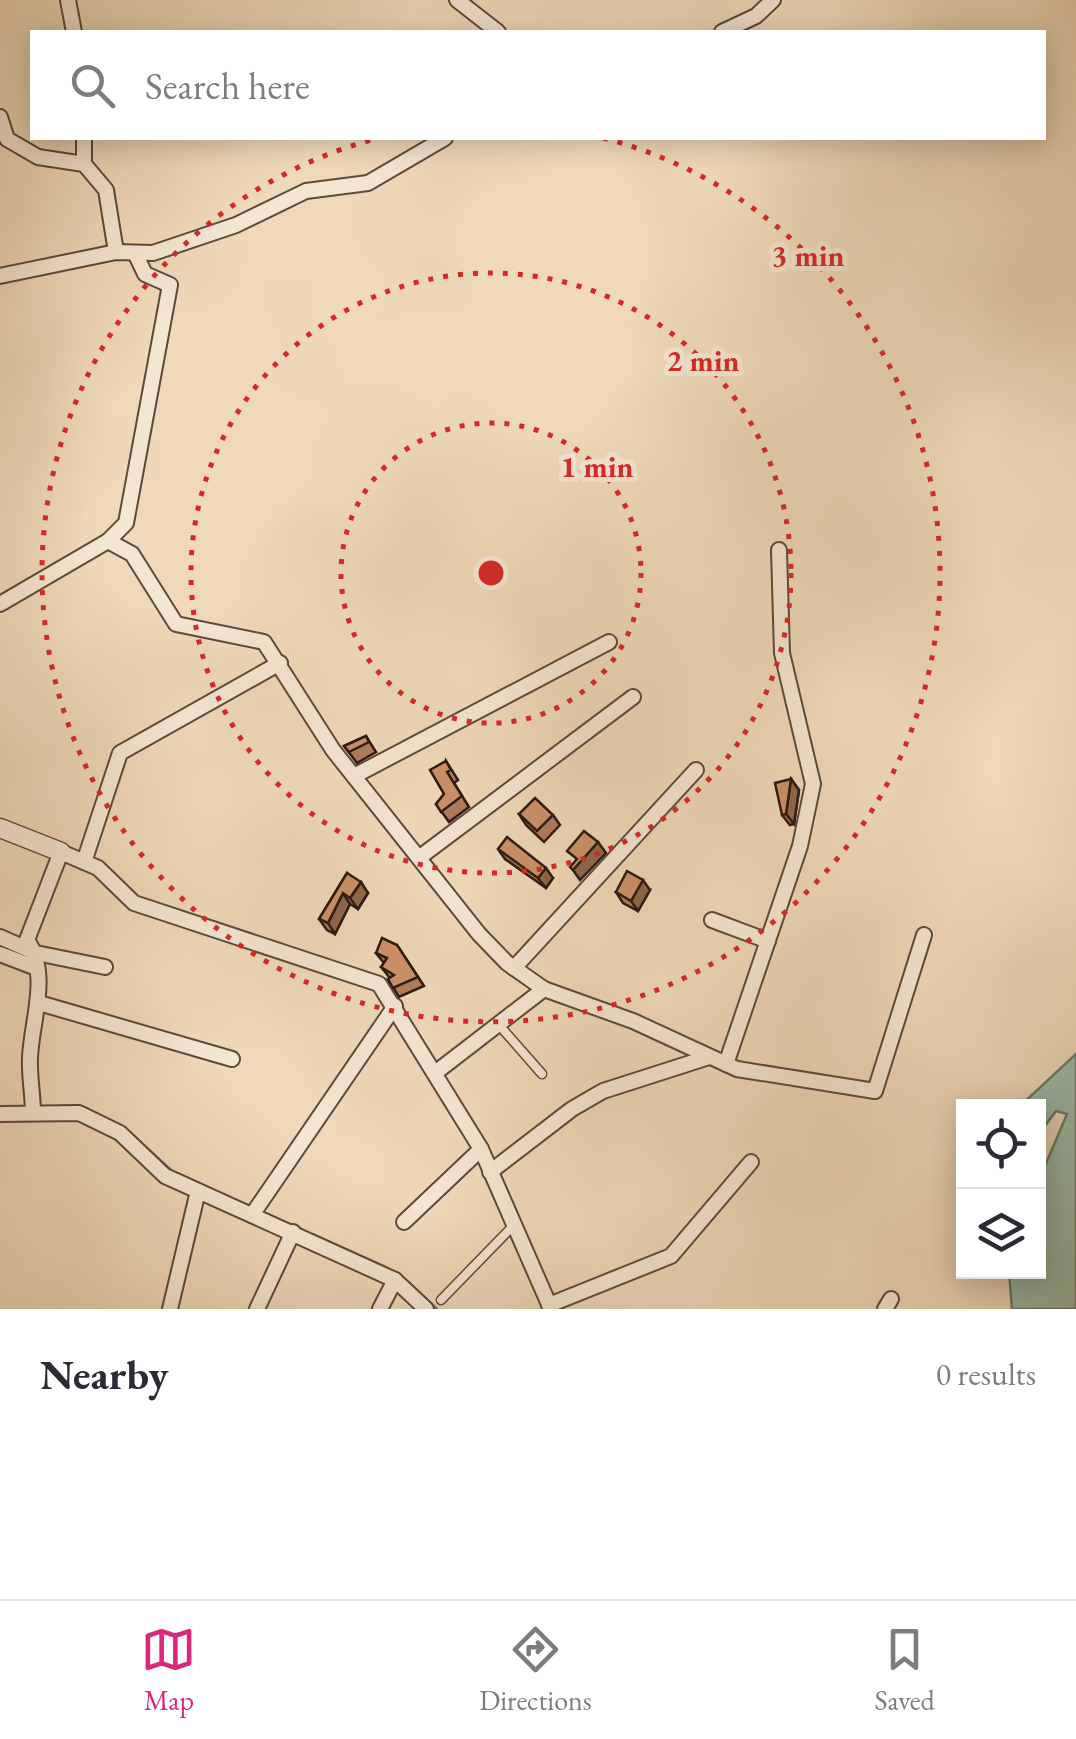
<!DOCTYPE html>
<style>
:root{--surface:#fff;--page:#f2f2f3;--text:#2b2b33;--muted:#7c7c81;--line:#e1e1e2;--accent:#db2777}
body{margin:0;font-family:"EB Garamond",serif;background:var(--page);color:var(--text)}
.controls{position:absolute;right:30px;bottom:30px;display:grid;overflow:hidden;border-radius:0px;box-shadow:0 5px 25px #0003}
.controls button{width:90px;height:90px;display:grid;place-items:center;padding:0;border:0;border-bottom:2px solid var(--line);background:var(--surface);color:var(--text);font:50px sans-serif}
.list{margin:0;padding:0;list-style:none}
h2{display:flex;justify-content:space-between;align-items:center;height:130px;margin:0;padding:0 40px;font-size:42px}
h2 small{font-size:32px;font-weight:400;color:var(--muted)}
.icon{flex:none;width:55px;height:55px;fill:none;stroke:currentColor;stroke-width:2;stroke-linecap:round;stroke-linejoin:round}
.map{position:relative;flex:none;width:1076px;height:1309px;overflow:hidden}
.search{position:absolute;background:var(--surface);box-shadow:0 5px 25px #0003;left:30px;right:30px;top:30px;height:110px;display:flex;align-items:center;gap:25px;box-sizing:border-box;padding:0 35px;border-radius:0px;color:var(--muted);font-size:38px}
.sheet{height:290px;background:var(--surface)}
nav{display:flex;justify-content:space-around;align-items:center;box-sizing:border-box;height:140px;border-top:2px solid var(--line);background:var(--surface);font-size:28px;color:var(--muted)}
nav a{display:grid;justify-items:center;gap:5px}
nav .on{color:var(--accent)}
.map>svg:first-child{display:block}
.water{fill:#9bbbaa;stroke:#6e7b6e;stroke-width:2.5}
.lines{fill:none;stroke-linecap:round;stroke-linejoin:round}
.stream{stroke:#6e7b6e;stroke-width:4}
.service-casing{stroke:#5c4a3d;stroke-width:11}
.minor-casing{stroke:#5c4a3d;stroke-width:18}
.tertiary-casing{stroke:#5c4a3d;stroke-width:21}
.service{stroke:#f5e6d2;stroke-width:8}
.minor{stroke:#f5e6d2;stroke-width:14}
.tertiary{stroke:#f5e6d2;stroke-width:18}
.wall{fill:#b07d5b;stroke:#2b1a13;stroke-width:2.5}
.shaded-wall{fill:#90664a;stroke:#2b1a13;stroke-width:2.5}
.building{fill:#cd916a;stroke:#2b1a13;stroke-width:2.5}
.ring{fill:none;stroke:#d62828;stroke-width:5;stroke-dasharray:5 10}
.centre{fill:#d62828;stroke:#f5e6d2;stroke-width:5}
.ring-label{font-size:30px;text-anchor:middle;font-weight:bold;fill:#d62828;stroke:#f5e6d2;stroke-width:10;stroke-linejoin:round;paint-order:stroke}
</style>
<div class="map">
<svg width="1076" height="1309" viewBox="0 0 1076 1309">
<rect width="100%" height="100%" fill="#efd9ba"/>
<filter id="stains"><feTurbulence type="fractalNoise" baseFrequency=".002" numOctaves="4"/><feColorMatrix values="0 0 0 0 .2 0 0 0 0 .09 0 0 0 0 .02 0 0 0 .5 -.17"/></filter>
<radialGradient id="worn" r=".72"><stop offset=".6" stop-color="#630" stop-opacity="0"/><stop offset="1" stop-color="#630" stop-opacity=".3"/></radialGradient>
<!-- water -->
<polygon class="water" points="1076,1054 1076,1309 1012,1309 1009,1272 1038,1272 1039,1180 1067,1114 1056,1111 1039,1134 1038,1106 1020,1106"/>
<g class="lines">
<!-- stream -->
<g class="stream">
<polyline points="10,1107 84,1108"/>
<polyline points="135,1138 171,1171 204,1186"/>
<polyline points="313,1235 386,1268"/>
<polyline points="407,1282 436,1309"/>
</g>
<!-- service casing -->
<g class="service-casing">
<g id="service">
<polyline points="499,1025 542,1074"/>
<polyline points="441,1300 512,1227"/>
</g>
</g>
<!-- minor casing -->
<g class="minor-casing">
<g id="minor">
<polyline points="68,0 74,32"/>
<polyline points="457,0 498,32"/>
<polyline points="722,32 756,16 773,0"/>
<polyline points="0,117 7,139 38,157 84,164 106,190 116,252"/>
<polyline points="84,138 84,164"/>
<polyline points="0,276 116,252 153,253 236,225 306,191 368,183 445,138"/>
<polyline points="108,541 132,554 176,624 264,642 333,750 479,934 507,963 544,989 633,1021 737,1069 875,1091 924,935"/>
<polyline points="0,604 108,541 126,523 170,285 145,274 135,253"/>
<polyline points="354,776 609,642"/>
<polyline points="420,857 633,697"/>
<polyline points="84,862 120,753 280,663"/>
<polyline points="712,920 768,941"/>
<polyline points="0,937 36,953 105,967"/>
<polyline points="0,954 34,967"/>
<polyline points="514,968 696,770"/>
<polyline points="39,1003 232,1059"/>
<polyline points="726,1064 800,846 813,784 782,653 779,550"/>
<polyline points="435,1073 544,989"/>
<path d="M33,1113C33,1095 29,1075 30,1057C32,1019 50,974 27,940L61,852L98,868L134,903L379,984L481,1149L551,1309"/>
<polyline points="0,1114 79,1113 120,1133 165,1176 395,1280 426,1309"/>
<polyline points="490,1172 572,1109 603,1091 709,1057"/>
<polyline points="252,1215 395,1006"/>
<polyline points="404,1222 481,1149"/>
<polyline points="549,1305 671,1256 751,1162"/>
<polyline points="170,1309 198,1191"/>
<polyline points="257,1309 293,1232"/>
<polyline points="380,1309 395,1280"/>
<polyline points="885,1309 891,1299"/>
</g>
</g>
<!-- tertiary casing -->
<g class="tertiary-casing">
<polyline id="tertiary" points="0,828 61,852"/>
</g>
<!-- service -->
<use href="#service" class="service"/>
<!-- minor -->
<use href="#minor" class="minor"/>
<!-- tertiary -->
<use href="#tertiary" class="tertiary"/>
</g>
<!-- wall -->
<g class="wall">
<polygon points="366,736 376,752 357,763 344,746"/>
<polygon points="446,761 458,780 454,783 469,807 449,822 436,804 444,794"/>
<polygon points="791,779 799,790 794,824 790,825 782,815"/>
<polygon points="519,814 553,815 560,825 544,842 526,825"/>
<polygon points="498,849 553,878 546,888 505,859"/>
<polygon points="347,873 368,893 358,909 350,904 335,934 327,930 319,919"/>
<polygon points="650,890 638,911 623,903 616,892"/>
<polygon points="397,945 424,986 399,997 388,979 390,978 381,967 384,963 376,953"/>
</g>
<!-- shaded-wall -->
<g class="shaded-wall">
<polygon points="791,779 799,790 794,824 786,814"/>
<polygon points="598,842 606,853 580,880 573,870"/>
<polygon points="546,868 553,878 546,888 538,878"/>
<polygon points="643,880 650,890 638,911 631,901"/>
<polygon points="361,882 368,893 358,909 350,898"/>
<polygon points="343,893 350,904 335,934 328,923"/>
</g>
<!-- building -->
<g class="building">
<polygon points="366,736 369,742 349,752 344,746"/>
<polygon points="446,761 451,770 447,772 462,796 441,812 436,804 444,794 430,770"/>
<polygon points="791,779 786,814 782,815 775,783"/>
<polygon points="535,798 553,815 537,831 519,814"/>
<polygon points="584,831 598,842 573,870 570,867 577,859 567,851"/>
<polygon points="507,837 546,868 538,878 498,849"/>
<polygon points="627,871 643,880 631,901 616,892"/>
<polygon points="347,873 361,882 350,898 343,893 328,923 319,919"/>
<polygon points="382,938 397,945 418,977 393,988 388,979 394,975 381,967 387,958 376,953"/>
</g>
<!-- distance rings -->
<g class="ring">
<circle cx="491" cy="573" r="150"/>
<circle cx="491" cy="573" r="300"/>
<path d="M603 138A449 449 0 1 1 379 138"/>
</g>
<circle cx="491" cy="573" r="15" class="centre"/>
<g class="ring-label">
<text x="808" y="266">3 min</text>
<text x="703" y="371">2 min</text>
<text x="597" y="477">1 min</text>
</g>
<rect width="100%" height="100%" filter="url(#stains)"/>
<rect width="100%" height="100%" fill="url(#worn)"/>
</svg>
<div class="controls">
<button><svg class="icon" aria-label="locate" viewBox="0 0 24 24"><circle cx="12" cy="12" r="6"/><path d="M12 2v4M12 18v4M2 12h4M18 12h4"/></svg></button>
<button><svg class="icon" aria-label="layers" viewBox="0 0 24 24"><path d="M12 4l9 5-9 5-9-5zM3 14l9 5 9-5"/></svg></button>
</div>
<div class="search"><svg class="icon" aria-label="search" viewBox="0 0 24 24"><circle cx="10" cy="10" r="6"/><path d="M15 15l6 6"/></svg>Search here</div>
</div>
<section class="sheet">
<h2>Nearby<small>0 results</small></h2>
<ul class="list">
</ul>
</section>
<nav>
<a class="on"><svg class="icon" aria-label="map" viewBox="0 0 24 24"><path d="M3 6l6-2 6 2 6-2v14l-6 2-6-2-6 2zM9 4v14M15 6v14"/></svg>Map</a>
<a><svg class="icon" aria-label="directions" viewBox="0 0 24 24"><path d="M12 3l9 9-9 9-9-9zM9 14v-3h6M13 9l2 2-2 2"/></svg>Directions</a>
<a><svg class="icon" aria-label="saved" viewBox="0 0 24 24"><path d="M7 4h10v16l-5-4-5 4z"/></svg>Saved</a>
</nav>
